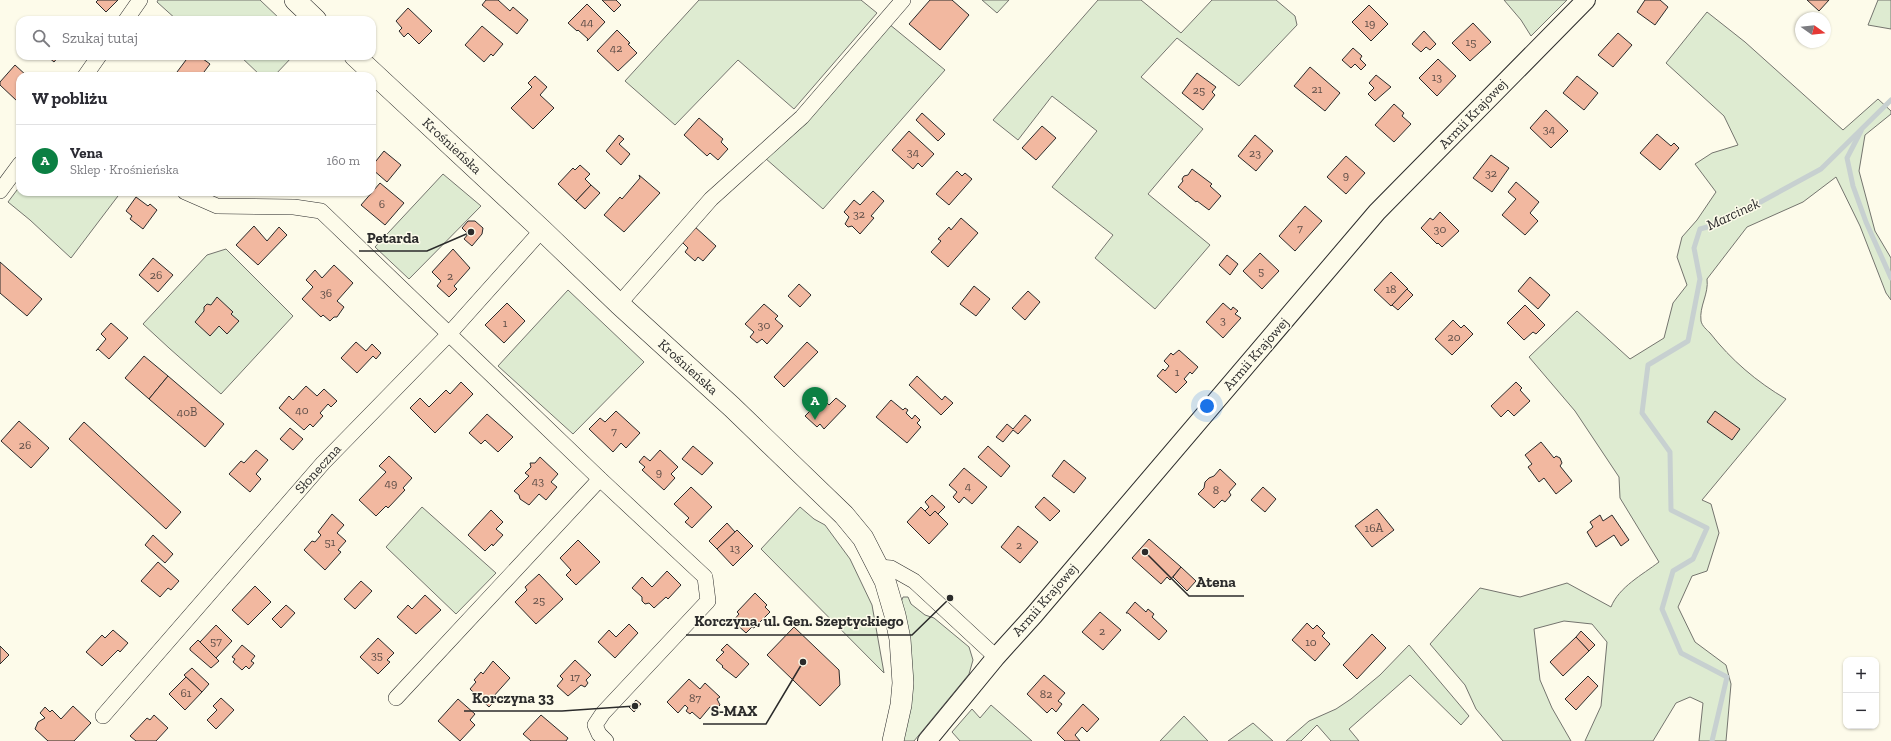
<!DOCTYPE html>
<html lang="pl">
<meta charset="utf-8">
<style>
:root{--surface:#fff;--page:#f7f7f7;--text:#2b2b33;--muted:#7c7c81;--line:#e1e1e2;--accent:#0b8043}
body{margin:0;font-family:"Zilla Slab",serif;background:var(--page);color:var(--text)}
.controls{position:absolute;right:12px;bottom:12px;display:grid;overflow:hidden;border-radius:8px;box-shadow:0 1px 3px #0004}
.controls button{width:36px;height:36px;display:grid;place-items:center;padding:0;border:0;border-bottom:1px solid var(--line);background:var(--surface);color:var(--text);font:20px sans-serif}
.compass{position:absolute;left:1795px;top:12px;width:36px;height:36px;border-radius:50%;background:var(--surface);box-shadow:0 1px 3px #0004;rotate:105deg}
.you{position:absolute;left:1207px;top:406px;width:14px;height:14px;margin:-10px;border:3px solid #fff;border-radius:50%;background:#1a73e8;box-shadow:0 0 0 6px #1a73e833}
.badge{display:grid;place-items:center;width:26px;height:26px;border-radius:50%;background:var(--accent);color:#fff;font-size:13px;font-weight:700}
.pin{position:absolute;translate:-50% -33px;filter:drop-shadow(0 1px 2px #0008)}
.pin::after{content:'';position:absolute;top:21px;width:14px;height:12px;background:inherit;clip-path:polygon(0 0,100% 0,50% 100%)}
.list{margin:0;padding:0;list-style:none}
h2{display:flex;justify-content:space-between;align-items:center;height:52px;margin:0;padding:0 16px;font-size:17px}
h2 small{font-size:13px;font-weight:400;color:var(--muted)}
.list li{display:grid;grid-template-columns:26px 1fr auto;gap:12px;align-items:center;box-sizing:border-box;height:72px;padding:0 16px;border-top:1px solid var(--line)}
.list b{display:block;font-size:15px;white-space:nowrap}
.list p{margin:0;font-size:13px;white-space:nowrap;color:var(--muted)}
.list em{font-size:13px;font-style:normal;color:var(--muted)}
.icon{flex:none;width:22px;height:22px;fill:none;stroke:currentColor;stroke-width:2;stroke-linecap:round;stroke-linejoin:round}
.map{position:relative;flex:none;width:1891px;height:741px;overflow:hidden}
.search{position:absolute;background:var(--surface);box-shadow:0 1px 3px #0004;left:16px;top:16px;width:360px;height:44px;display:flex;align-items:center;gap:10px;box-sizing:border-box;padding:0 14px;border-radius:12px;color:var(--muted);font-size:15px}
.panel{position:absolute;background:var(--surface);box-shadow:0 1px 3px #0004;left:16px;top:72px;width:360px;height:124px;border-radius:12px}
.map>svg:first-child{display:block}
.green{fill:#deebd1;stroke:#74746e}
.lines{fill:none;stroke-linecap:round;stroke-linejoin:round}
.stream{stroke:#c7d0d0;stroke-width:5}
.building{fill:#f2b8a0;stroke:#2b2b2b}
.minor-casing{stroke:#2b2b2b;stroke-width:16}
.tertiary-casing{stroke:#2b2b2b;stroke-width:20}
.secondary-casing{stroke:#2b2b2b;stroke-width:22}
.minor{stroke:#fdfbea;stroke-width:15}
.tertiary{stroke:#fdfbea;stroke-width:18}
.secondary{stroke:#fdfbea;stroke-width:21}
.labels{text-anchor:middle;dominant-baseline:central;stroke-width:3;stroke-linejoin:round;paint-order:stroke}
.number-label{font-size:12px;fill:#5d4e48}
.street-label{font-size:14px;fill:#2b2b2b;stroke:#fdfbea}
.water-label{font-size:15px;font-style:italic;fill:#2b2b2b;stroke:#fdfbea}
.leader{fill:none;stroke:#2b2b2b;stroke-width:1.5}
.callout-dot{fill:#2b2b2b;stroke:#fdfbea;stroke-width:1.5}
.callout-label{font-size:15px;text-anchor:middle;font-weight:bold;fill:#2b2b2b;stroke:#fdfbea;stroke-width:3;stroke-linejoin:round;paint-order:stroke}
</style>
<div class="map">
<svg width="1891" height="741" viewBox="0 0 1891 741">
<rect width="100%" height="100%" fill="#fdfbea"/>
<!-- green -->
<g class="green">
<polygon points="158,0 260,0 281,20 177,20 157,2"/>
<polygon points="699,0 861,0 877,13 794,109 738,60 675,125 625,81"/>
<polygon points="982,0 1009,0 997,13"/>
<polygon points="1098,0 1141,0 1181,33 1212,0 1276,0 1295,16 1297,25 1239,86 1177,38 1141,77 1203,129 1148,194 1210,245 1155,309 1095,258 1113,235 1052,187 1097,131 1052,96 1018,140 993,120"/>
<polygon points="1504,0 1567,0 1531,36 1521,20"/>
<polygon points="1878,0 1891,0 1891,29 1868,25"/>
<path d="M1707,12L1745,42L1843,130L1878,99L1891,111V114L1865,135L1859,171L1875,231L1891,258V300L1886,293L1860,226L1836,177L1803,202L1747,227L1707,279C1709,294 1699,306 1701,321C1702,326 1707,330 1710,333C1731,360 1757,382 1786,399L1702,500L1711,504L1719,533L1707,571L1692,576L1678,607L1695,642L1726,665L1731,684L1726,741H1699L1703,703L1690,697L1676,703L1653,741H1585L1601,706L1607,642L1592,624L1564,621L1534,629L1540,680L1552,708L1571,741H1503L1476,709L1465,685L1430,644L1480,588L1520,597L1567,583L1611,607C1619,587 1642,575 1659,562L1620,498L1619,477L1575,411L1529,357L1577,311L1630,359L1664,338L1673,303L1687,285L1677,257L1682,237L1697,220L1716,192L1695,164L1712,153L1738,145L1724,116L1666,63Z"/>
<polygon points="889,24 945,70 823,209 765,158"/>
<polygon points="240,56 293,56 274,76 261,76"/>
<polygon points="443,174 481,206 409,279 375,247"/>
<polygon points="20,186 20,192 121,192 71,258 30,220 8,202"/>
<polygon points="226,249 293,316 221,394 169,348 143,324 207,255"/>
<polygon points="568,290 644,362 573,434 498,366"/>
<polygon points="422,507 496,573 456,614 386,547"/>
<polygon points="800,507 814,519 825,525 850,559 872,605 884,673 761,549"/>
<polygon points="903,597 908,597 911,604 925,615 934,618 969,647 973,660 969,674 914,741 903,741 901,602"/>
<polygon points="1409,645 1469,716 1461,725 1410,675 1349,729 1359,741 1331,741 1317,725 1301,741 1286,741 1309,721 1336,709 1351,699 1380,675"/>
<polygon points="991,705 1032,741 960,741 952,732 972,709 980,718"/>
<polygon points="1184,716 1208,741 1160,741"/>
<polygon points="1253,723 1273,741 1228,741"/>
</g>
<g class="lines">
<!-- stream -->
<g class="stream">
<polyline points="1861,131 1847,158 1853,186 1866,222 1891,278"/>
<polyline points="1712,741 1727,677 1681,653 1662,609 1673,571 1693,559 1707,528 1671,510 1670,452 1642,413 1648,365 1688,341 1700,279 1694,248 1700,229 1722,223 1821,169 1891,100"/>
</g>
</g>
<!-- building -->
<g class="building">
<polygon points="98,0 118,0 106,12 96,2"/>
<polygon points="486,0 498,0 510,11 513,7 528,20 517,34 482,5"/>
<polygon points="602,0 616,0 621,5 614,12"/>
<polygon points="930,0 952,0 969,15 940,50 909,24"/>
<polygon points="1645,0 1660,0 1668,7 1655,25 1637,12"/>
<polygon points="1807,0 1829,0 1819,11"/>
<polygon points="587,4 605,22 587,41 588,39 578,30 577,31 568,23"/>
<polygon points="1369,5 1388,24 1371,41 1352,22"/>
<polygon points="408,8 432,31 419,44 408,33 404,37 399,31 402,28 396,21"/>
<polygon points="1473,23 1491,42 1470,61 1452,43"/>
<polygon points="482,26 503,44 493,56 491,54 484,62 465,45"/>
<polygon points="617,30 630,43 628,44 637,53 618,71 597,51"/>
<polygon points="1424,31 1436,44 1430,50 1426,47 1421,52 1412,44"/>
<polygon points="1618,33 1632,45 1613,67 1598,55"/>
<polygon points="1353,48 1362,56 1360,59 1366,65 1361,70 1355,64 1351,68 1342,60"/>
<polygon points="47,56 59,56 54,62"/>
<polygon points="189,56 199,56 210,64 201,76 174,76"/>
<polygon points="1438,59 1456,76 1437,96 1419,78"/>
<polygon points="15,65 27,76 20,76 20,98 17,101 0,85 0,82"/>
<polygon points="1310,67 1340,93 1325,111 1294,86"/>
<polygon points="1197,73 1216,87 1212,92 1215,95 1203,110 1182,93"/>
<polygon points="1376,75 1391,87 1375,101 1368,94 1374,88 1369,83"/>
<polygon points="535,76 547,87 540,95 554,108 533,129 511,108 532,87 528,83"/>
<polygon points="1577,76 1598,93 1584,110 1563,93"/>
<polygon points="1394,104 1404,113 1402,116 1411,124 1394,142 1375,125"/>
<polygon points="1546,110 1568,131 1551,148 1530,128"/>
<polygon points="922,113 945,134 938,141 916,120"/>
<polygon points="699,118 723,139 721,142 728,149 718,160 710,153 707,156 684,135"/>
<polygon points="1042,126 1056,138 1036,160 1022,148"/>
<polygon points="909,131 934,154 922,167 918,163 913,169 892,150"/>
<polygon points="1657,134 1671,146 1674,143 1679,148 1660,170 1640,153"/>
<polygon points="619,135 624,139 619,144 630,154 621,165 606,151"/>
<polygon points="1255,135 1273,151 1256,171 1238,156"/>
<polygon points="384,151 401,165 387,182 372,169 372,166"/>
<polygon points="1491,155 1509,168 1492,192 1473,178"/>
<polygon points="1346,156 1365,173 1346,194 1327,177"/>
<polygon points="580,165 590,174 585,179 591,185 576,201 558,184 573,168 575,170"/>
<polygon points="1192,169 1212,184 1210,186 1221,196 1209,210 1197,201 1196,202 1178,187 1183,181 1182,179 1184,176 1188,175"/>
<polygon points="957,171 962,176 965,173 972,179 949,205 936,194"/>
<polygon points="639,175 660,193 624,232 604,215 620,197 622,199 640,178"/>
<polygon points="1516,182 1539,202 1530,213 1538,221 1525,235 1502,215 1516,199 1508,192"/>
<polygon points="380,183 404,203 385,225 361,205"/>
<polygon points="591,185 600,193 585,209 576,201"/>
<polygon points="873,191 884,201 871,216 874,218 860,234 852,226 848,227 845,224 849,217 844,212 854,200 860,205"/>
<polygon points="136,197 148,206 150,204 157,210 143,229 130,219 132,216 126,211"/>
<polygon points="1305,206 1322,221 1295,251 1279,236"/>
<polygon points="1440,212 1459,231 1442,247 1438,243 1437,244 1421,228 1430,218 1433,220"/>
<polygon points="961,218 978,233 948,267 931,252 941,241 938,239 949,227 951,230"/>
<polygon points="468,221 475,221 483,228 482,234 472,246 464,239 468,234 462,228"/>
<polygon points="254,226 267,241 279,227 287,235 258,265 236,245"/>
<polygon points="694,226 716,246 703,261 698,257 695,261 685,252 688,248 681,241"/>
<polygon points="453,249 470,268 454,286 457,289 449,297 437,286 441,281 432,272"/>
<polygon points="1260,253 1279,271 1262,289 1243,271"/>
<polygon points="1227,255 1238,264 1230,275 1219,265"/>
<polygon points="153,258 173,275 158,292 139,275"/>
<polygon points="0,262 42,299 27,316 0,293"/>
<polygon points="334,265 353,283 337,301 344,307 337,317 334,317 330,321 323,315 321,317 302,299 313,287 306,280 315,270 322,278"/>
<polygon points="1391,272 1408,289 1391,306 1374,290"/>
<polygon points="1530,277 1550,295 1538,309 1518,291"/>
<polygon points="799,284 811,295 800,307 788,296"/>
<polygon points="974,286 990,299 976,316 960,304"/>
<polygon points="1407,289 1413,295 1398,310 1392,305"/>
<polygon points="1028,291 1040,302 1025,320 1012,308"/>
<polygon points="217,297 233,312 231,314 239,321 227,334 219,326 210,336 195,322 204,311 204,307 207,304 211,305"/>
<polygon points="507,303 525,321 504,343 485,325"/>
<polygon points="1223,303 1231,310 1233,307 1238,311 1235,314 1241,318 1223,338 1206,322"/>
<polygon points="764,304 778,316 775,319 783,326 767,344 762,339 757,343 750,337 754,332 745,324"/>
<polygon points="1525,305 1545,325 1536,334 1533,332 1524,340 1507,323"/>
<polygon points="1453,320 1461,328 1464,325 1473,334 1452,355 1435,339"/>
<polygon points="111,323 128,338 109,359 98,349 96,351 106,339 101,334"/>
<polygon points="356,342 366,351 372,344 381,353 376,359 373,356 357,373 341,358"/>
<polygon points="807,342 818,352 784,387 774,377"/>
<polygon points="1179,350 1198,367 1192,374 1190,372 1184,379 1187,382 1176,393 1157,376 1163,369 1165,371 1169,366 1164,361 1171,353 1173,355"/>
<polygon points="144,356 168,376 149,399 125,378"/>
<polygon points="168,376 224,424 205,447 149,399"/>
<polygon points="917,376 942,400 945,396 953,403 941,415 909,385"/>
<polygon points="461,382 473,394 435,433 410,408 420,398 429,407 446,390 450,394"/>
<polygon points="1516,382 1522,388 1520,390 1530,401 1514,416 1508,410 1501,417 1491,406"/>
<polygon points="306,386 317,396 324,389 337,401 331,407 328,404 320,413 323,416 313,427 310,424 304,430 279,408 289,396 293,400"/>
<polygon points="836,398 846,406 824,429 820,424 817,427 805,416 815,406 818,410 826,402 829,405"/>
<polygon points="891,400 903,410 905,408 908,410 906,413 912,419 915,415 920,420 917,423 921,427 907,443 876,417"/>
<polygon points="616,411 640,433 626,448 621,443 613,452 589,429 600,418 605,422"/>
<polygon points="1715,411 1740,429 1732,440 1707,422"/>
<polygon points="487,414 513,437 498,452 485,440 481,444 469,433"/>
<polygon points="1025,415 1031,420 1018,434 1013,430 1003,442 996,437 1007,424 1013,429"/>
<polygon points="19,421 49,448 31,468 1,441"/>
<polygon points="84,422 181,512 166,529 69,439"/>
<polygon points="290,428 303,439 293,450 280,439"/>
<polygon points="1541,442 1554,458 1556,456 1560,458 1562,463 1560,466 1572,481 1556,494 1544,478 1539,482 1528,467 1532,464 1525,455"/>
<polygon points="693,446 713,463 702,475 682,459"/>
<polygon points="988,446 1010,466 1001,477 978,457"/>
<polygon points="256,450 268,460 256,474 261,479 250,492 229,474 241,461 244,463"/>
<polygon points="660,450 678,467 671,474 675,478 664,490 642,470 645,467 639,462 644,456 650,461"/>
<polygon points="389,456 412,478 403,488 405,490 388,508 386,506 376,516 359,500 386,472 379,466"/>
<polygon points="540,457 558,474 551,482 557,487 546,500 539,494 529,505 520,499 519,495 514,491 529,476 525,473 531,467 530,463 535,463"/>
<polygon points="1064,460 1086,478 1074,493 1052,476"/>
<polygon points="964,468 987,487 972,504 964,497 959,503 953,497 957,492 949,485"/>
<polygon points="1220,469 1236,484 1229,492 1231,495 1225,502 1222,500 1214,508 1198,494 1204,488 1205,482 1209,478 1214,476"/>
<polygon points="691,487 712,507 692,528 685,522 689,518 674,504"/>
<polygon points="1263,487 1276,499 1265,512 1251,500"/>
<polygon points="932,495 945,507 938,514 935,511 930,516 925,511 929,507 925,502"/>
<polygon points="1044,497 1060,511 1050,521 1035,507"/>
<polygon points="921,507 930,516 935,511 948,524 929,544 907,522"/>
<polygon points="1377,509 1394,530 1372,547 1355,526"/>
<polygon points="491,510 503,522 496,529 503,535 493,546 492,544 485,551 468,535"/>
<polygon points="332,514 344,525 337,533 346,541 338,550 341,552 325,570 304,550 312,541 315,542 321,535 318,532"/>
<polygon points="1600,515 1603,521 1612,515 1629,540 1621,546 1614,535 1596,547 1587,532 1593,527 1590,522"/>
<polygon points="727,523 735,532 717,549 709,541"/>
<polygon points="1018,526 1038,542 1020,563 1001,547"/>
<polygon points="737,530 753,546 733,566 717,549"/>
<polygon points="153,535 173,554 165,563 145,545"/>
<polygon points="1149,539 1181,567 1170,580 1167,577 1161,584 1132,558"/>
<polygon points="578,540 600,562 576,585 566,575 571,570 560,558"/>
<polygon points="158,562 179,581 171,590 168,588 160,597 141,581"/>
<polygon points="1181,567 1196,581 1187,591 1173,577"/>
<polygon points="667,571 681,585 668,599 666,597 654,608 649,603 645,604 642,601 642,597 632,588 642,577 652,587"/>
<polygon points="539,574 563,599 536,624 515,602 527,590 525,587"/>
<polygon points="361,581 372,591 355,609 344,599"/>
<polygon points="255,586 271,602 248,625 232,610"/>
<polygon points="755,593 767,605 765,607 770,612 754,628 752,627 746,633 733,621 739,614 737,612"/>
<polygon points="425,595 441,610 416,634 397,617 408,605 412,609"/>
<polygon points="1135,602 1146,612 1148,609 1154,614 1152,617 1167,631 1159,640 1128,613 1126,613"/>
<polygon points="286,605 295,613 281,628 272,619"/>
<polygon points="1100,612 1121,630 1103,650 1082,632"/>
<polygon points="1307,623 1313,629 1317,625 1325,633 1322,636 1330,644 1315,661 1292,640"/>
<polygon points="629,624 638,633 615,658 598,642 609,630 616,637"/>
<polygon points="216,625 232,641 216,658 200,642"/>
<polygon points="794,627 839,670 840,685 820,706 767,655"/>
<polygon points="113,630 128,643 120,652 118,650 102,666 86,652 102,635 105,638"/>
<polygon points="1581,631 1595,645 1589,651 1576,637"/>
<polygon points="1372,634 1386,648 1357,679 1343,665"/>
<polygon points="1576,637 1589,651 1563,676 1550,662"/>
<polygon points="378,638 394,653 387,660 390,662 378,674 360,657"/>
<polygon points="198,640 219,661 211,668 190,650 190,648"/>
<polygon points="727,644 749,664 736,678 722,667 723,666 716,660 724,652 721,650"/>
<polygon points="242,645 255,656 251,661 254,663 249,669 246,666 242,670 233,662 235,659 232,657"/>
<polygon points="0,646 9,655 0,664"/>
<polygon points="575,660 591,675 586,680 588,683 585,687 581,685 568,696 557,686 563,679 560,676"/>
<polygon points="493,661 510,678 493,697 496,700 489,707 470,689 476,682 474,680 481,672 483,674"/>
<polygon points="192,668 209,684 202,692 184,675"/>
<polygon points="1044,675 1065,693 1058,701 1062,704 1056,712 1052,708 1047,713 1027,694"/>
<polygon points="1588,676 1598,686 1576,710 1565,699"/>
<polygon points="186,677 202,692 185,710 169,694"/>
<polygon points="689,679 700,689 705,683 720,697 717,699 720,705 716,709 710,707 700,719 692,712 690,714 686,711 688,708 685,705 678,713 667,702"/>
<polygon points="221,698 234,710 216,729 207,720 217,710 213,706"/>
<polygon points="458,699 475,714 470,720 475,725 460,741 438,721"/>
<polygon points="636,700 641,704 634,712 629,707"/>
<polygon points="1083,704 1099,719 1087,732 1082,727 1075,735 1080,741 1065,741 1057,733"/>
<polygon points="73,706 91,723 74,741 48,741 35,729 38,722 45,718 40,713 45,707 50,712 52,710 61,719"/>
<polygon points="154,715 168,728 156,741 136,741 130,736 147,718 150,720"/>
<polygon points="541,715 568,738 566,741 531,741 523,734"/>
</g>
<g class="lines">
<!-- minor casing -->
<g class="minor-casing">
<g id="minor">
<polyline points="126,20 140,0"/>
<polyline points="85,76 99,56"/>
<polyline points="0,191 20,164"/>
<polyline points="185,192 217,206 294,207 321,211 600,479 705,577 708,601 603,713 595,725 599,734 606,741"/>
<polyline points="619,304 711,199 802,117 903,0"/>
<polyline points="879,567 891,568 914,581 996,657"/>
<polyline points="396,698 600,479"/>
<polyline points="103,716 323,463 449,334 542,230"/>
</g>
</g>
<!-- tertiary casing -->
<g class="tertiary-casing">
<polyline id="tertiary" points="927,741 996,657 1034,615 1377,212 1586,0"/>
</g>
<!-- secondary casing -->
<g class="secondary-casing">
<g id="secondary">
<polyline points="295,0 316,20"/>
<polyline points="355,56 542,230 619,304 732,407 844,515 863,538 885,581 895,615 900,639 903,683 901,705 893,741"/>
</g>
</g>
<!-- minor -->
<use href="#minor" class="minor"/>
<!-- tertiary -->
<use href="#tertiary" class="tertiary"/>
<!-- secondary -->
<use href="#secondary" class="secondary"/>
</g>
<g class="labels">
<!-- number labels -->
<g class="number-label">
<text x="587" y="22">44</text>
<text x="1370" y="23">19</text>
<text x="1471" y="42">15</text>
<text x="616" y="48">42</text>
<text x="1437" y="77">13</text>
<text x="1317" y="89">21</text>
<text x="1199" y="90">25</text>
<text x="1549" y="129">34</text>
<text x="913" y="152">34</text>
<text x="1255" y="153">23</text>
<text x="1491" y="173">32</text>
<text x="1346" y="175">9</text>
<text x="382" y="204">6</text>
<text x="859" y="214">32</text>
<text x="1300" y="228">7</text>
<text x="1440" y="229">30</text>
<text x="1261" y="271">5</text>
<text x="156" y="275">26</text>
<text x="450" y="276">2</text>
<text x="1391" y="289">18</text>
<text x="326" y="293">36</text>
<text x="1223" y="320">3</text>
<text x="505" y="323">1</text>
<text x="764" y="325">30</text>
<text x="1454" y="337">20</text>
<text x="1177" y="372">1</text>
<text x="302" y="410">40</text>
<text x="187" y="412">40B</text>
<text x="614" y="431">7</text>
<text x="25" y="445">26</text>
<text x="659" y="472">9</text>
<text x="538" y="481">43</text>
<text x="391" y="483">49</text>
<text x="968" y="486">4</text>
<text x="1216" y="490">8</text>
<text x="1374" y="528">16A</text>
<text x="330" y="542">51</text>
<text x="1019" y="545">2</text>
<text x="735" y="548">13</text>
<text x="539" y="600">25</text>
<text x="1102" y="631">2</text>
<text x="216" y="641">57</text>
<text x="1311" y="642">10</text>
<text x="377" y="655">35</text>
<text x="575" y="677">17</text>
<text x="186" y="693">61</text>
<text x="1046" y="694">82</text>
<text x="695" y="698">87</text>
</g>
<!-- street labels -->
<g class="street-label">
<text transform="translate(1473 114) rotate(-46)">Armii Krajowej</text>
<text transform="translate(452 146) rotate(43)">Krośnieńska</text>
<text transform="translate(1256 354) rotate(-49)">Armii Krajowej</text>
<text transform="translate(688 367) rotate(42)">Krośnieńska</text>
<text transform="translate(318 469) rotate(-48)">Słoneczna</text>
<text transform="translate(1045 600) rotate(-49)">Armii Krajowej</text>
</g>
<!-- water labels -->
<g class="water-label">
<text transform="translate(1733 214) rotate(-25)">Marcinek</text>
</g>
</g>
<!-- callouts -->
<path class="leader" d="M471 232L427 251H359M1145 552L1189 596H1244M950 598L912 635H686M635 706L562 711H464M803 662L766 724H703"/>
<g class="callout-dot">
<circle cx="471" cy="232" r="4"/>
<circle cx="1145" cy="552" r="4"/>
<circle cx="950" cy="598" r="4"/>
<circle cx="635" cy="706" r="4"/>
<circle cx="803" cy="662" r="4"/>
</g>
<g class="callout-label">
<text x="393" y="243">Petarda</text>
<text x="1216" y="587">Atena</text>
<text x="799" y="626">Korczyna, ul. Gen. Szeptyckiego</text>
<text x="513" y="703">Korczyna 33</text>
<text x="734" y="716">S-MAX</text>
</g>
</svg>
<div class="controls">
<button>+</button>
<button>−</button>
</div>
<svg class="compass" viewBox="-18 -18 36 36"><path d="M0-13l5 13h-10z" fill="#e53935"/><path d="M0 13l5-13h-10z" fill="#7c7c81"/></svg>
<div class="you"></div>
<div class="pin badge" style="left:815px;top:420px">A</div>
<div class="search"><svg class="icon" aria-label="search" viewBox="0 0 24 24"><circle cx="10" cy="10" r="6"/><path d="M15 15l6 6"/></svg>Szukaj tutaj</div>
<section class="panel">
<h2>W pobliżu<small></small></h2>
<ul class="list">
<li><span class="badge">A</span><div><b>Vena</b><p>Sklep · Krośnieńska</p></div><em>160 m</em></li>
</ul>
</section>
</div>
